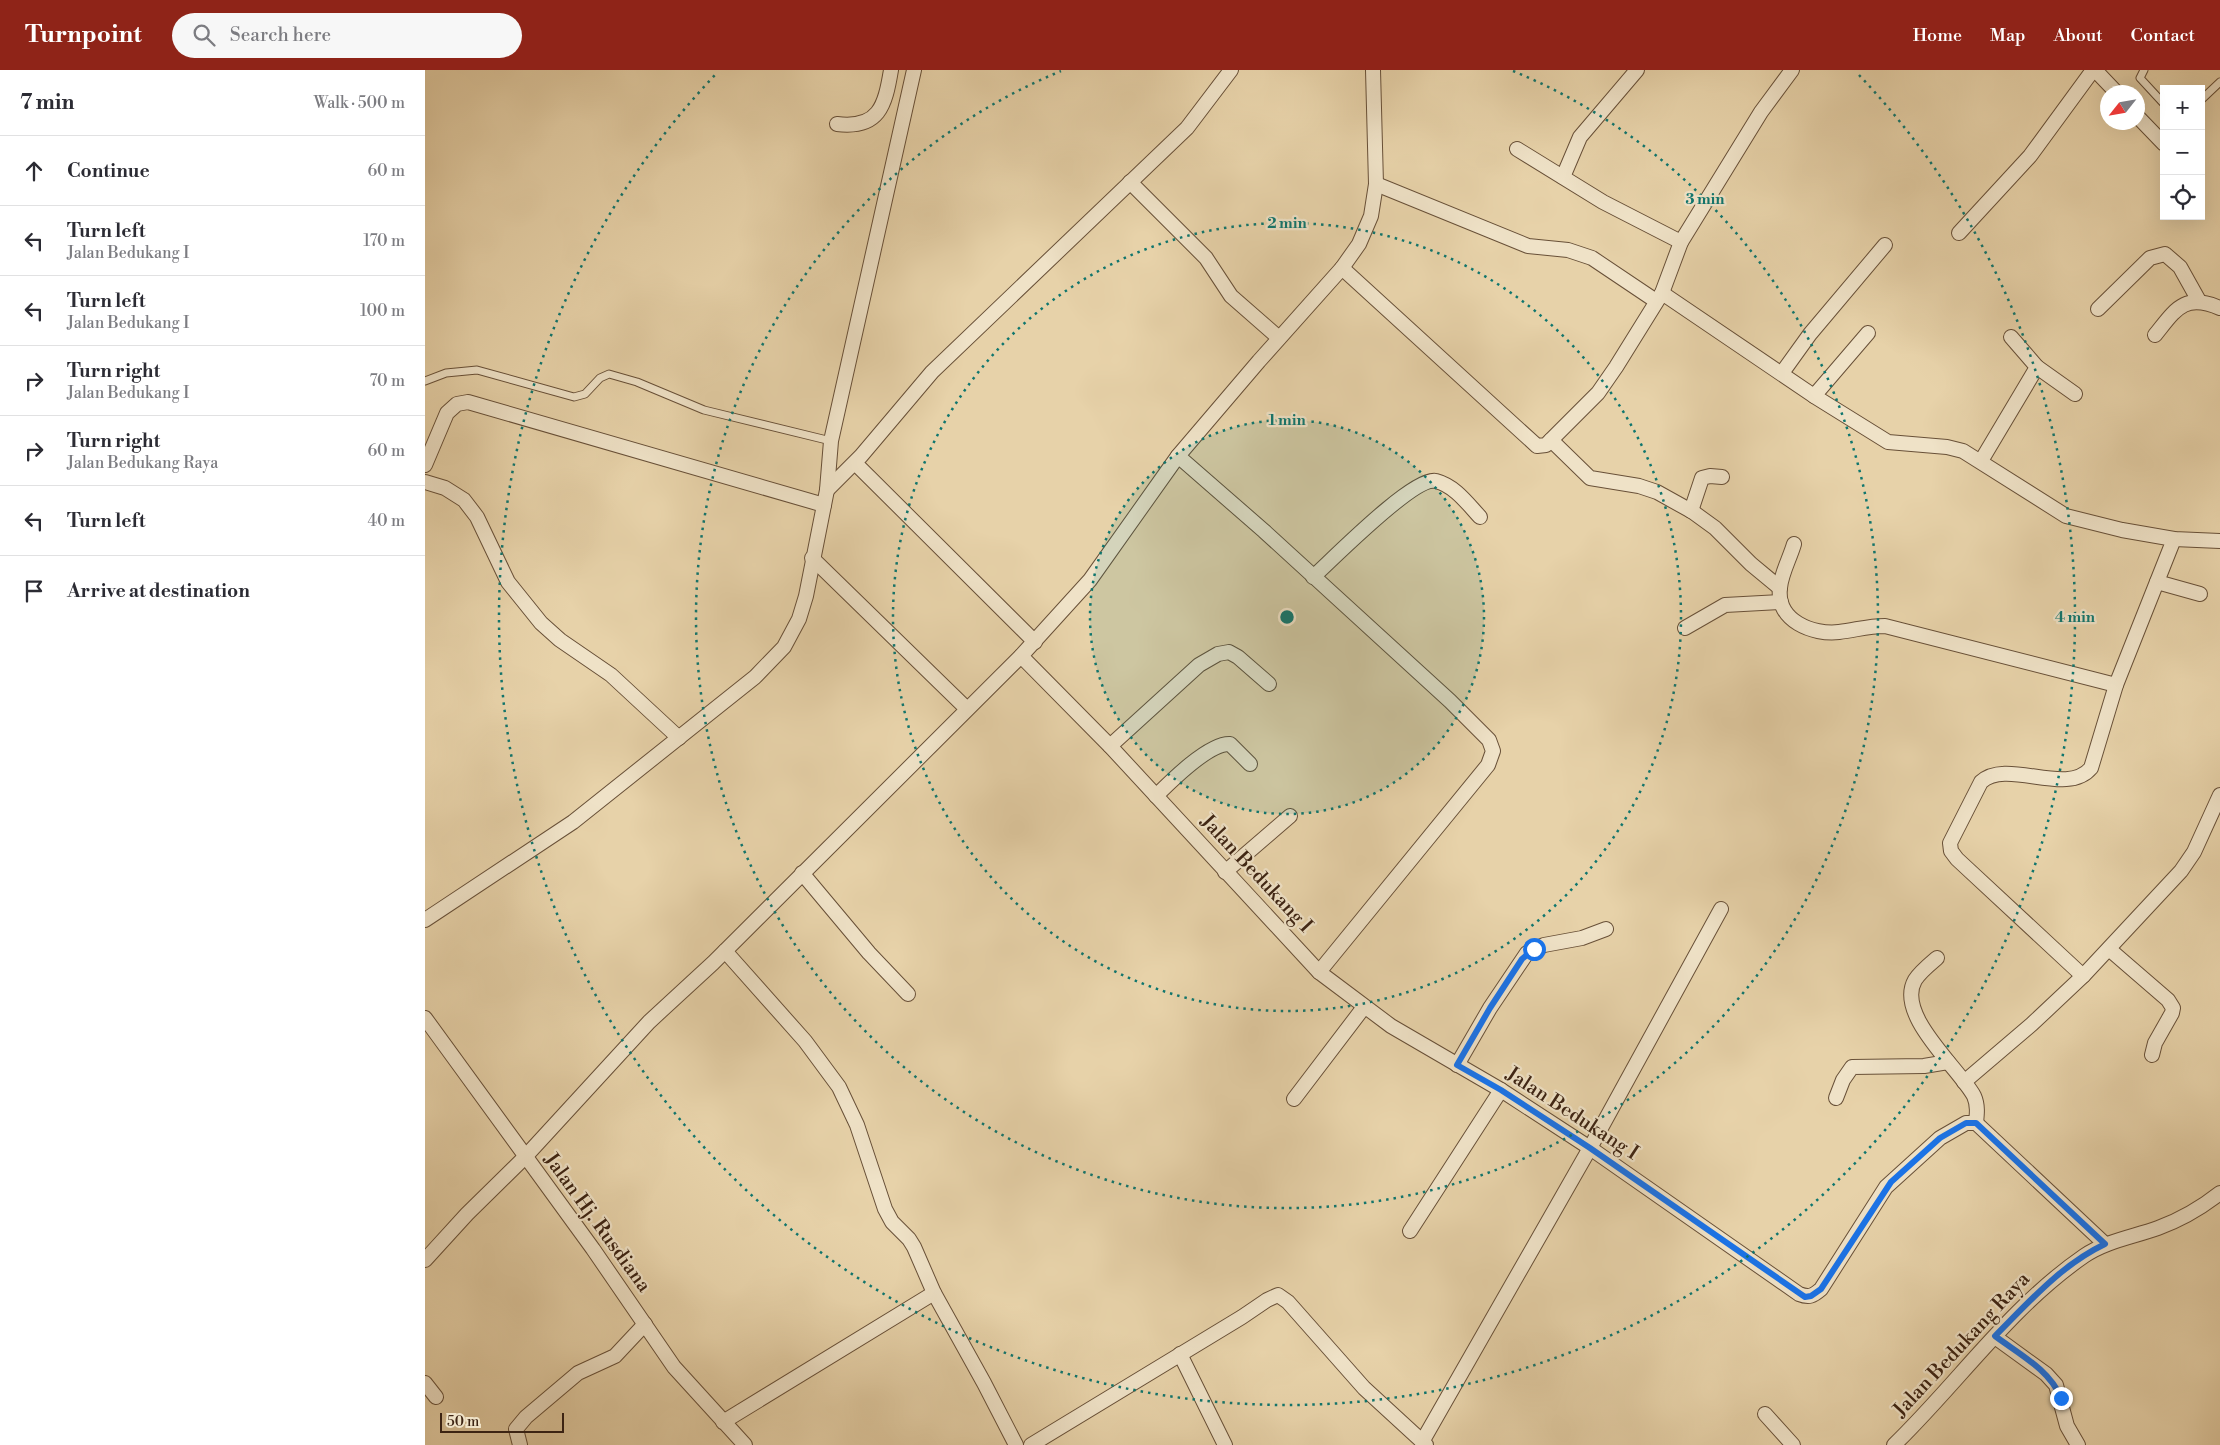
<!DOCTYPE html>
<meta charset="utf-8">
<style>
:root{--surface:#fff;--page:#f7f7f7;--text:#2b2b33;--muted:#7c7c81;--line:#e1e1e2;--accent:#8f2418}
body{margin:0;font-family:"Libre Bodoni",serif;background:var(--page);color:var(--text)}
.controls{position:absolute;right:15px;top:15px;display:grid;overflow:hidden;border-radius:0px;box-shadow:0 5px 20px #0002}
.controls button{width:45px;height:45px;display:grid;place-items:center;padding:0;border:0;border-bottom:1px solid var(--line);background:var(--surface);color:var(--text);font:25px sans-serif}
.compass{position:absolute;left:1675px;top:15px;width:45px;height:45px;border-radius:50%;background:var(--surface);box-shadow:0 5px 20px #0002;rotate:239deg}
.scale{position:absolute;left:15px;bottom:12px;width:124px;box-sizing:border-box;padding-left:5px;border:2px solid #3d2413;border-top:0;font-size:14px;line-height:18px;white-space:nowrap;color:#3d2413;-webkit-text-stroke:4px #efe2c7;paint-order:stroke}
.stop{position:absolute;width:15px;height:15px;margin:-11px;border:4px solid #1a73e8;border-radius:50%;background:#fff}
.stop.end{background:#1a73e8;border-color:#fff;box-shadow:0 1px 5px #0008}
.list{margin:0;padding:0;list-style:none}
h2{display:flex;justify-content:space-between;align-items:center;height:65px;margin:0;padding:0 20px;font-size:21px}
h2 small{font-size:16px;font-weight:400;color:var(--muted)}
.list li{display:grid;grid-template-columns:32px 1fr auto;gap:15px;align-items:center;box-sizing:border-box;height:70px;padding:0 20px;border-top:1px solid var(--line)}
.list b{display:block;font-size:19px;white-space:nowrap}
.list p{margin:0;font-size:16px;white-space:nowrap;color:var(--muted)}
.list em{font-size:16px;font-style:normal;color:var(--muted)}
.icon{flex:none;width:28px;height:28px;fill:none;stroke:currentColor;stroke-width:2;stroke-linecap:round;stroke-linejoin:round}
.map{position:relative;flex:none;width:1795px;height:1375px;overflow:hidden}
header{display:flex;align-items:center;gap:30px;box-sizing:border-box;height:70px;padding:0 25px;background:var(--accent);color:#fff}
header strong{font-size:24px}
nav{display:flex;gap:28px;margin-inline-start:auto;font-size:18px}
.search{width:350px;height:45px;background:var(--page);display:flex;align-items:center;gap:12px;box-sizing:border-box;padding:0 18px;border-radius:28px;color:var(--muted);font-size:19px}
main{display:flex}
aside{flex:1;background:var(--surface)}
.map>svg:first-child{display:block}
.lines{fill:none;stroke-linecap:round;stroke-linejoin:round}
.service-casing{stroke:#685038;stroke-width:9}
.minor-casing{stroke:#685038;stroke-width:16}
.service{stroke:#efe2c7;stroke-width:7}
.minor{stroke:#efe2c7;stroke-width:14}
.route{stroke:#1a73e8;stroke-width:6}
.ring{fill:none;stroke:#0f766e;stroke-width:2.5;stroke-dasharray:2.5 5}
.labels{text-anchor:middle;dominant-baseline:central;stroke-width:4.5;stroke-linejoin:round;paint-order:stroke}
.street-label{font-size:20px;fill:#3d2413;stroke:#efe2c7}
.centre{fill:#0f766e;stroke:#efe2c7;stroke-width:2.5}
.ring-label{font-size:15px;text-anchor:middle;font-weight:bold;fill:#0f766e;stroke:#efe2c7;stroke-width:4.5;stroke-linejoin:round;paint-order:stroke}
</style>
<header>
<strong>Turnpoint</strong>
<div class="search"><svg class="icon" aria-label="search" viewBox="0 0 24 24"><circle cx="10" cy="10" r="6"/><path d="M15 15l6 6"/></svg>Search here</div>
<nav><a>Home</a><a>Map</a><a>About</a><a>Contact</a></nav>
</header>
<main>
<aside>
<h2>7 min<small>Walk · 500 m</small></h2>
<ul class="list">
<li><svg class="icon" aria-label="ahead" viewBox="0 0 24 24"><path d="M12 20V5M6 11l6-6 6 6"/></svg><div><b>Continue</b></div><em>60 m</em></li>
<li><svg class="icon" aria-label="left" viewBox="0 0 24 24"><path d="M17 20v-9H6M10 6l-5 5 5 5"/></svg><div><b>Turn left</b><p>Jalan Bedukang I</p></div><em>170 m</em></li>
<li><svg class="icon" aria-label="left" viewBox="0 0 24 24"><path d="M17 20v-9H6M10 6l-5 5 5 5"/></svg><div><b>Turn left</b><p>Jalan Bedukang I</p></div><em>100 m</em></li>
<li><svg class="icon" aria-label="right" viewBox="0 0 24 24"><path d="M7 20v-9h11M14 6l5 5-5 5"/></svg><div><b>Turn right</b><p>Jalan Bedukang I</p></div><em>70 m</em></li>
<li><svg class="icon" aria-label="right" viewBox="0 0 24 24"><path d="M7 20v-9h11M14 6l5 5-5 5"/></svg><div><b>Turn right</b><p>Jalan Bedukang Raya</p></div><em>60 m</em></li>
<li><svg class="icon" aria-label="left" viewBox="0 0 24 24"><path d="M17 20v-9H6M10 6l-5 5 5 5"/></svg><div><b>Turn left</b></div><em>40 m</em></li>
<li><svg class="icon" aria-label="arrive" viewBox="0 0 24 24"><path d="M6 21V4h12l-3 4 3 4H6"/></svg><div><b>Arrive at destination</b></div></li>
</ul>
</aside>
<div class="map">
<svg width="1795" height="1375" viewBox="0 0 1795 1375">
<rect width="100%" height="100%" fill="#e7d2a9"/>
<filter id="stains"><feTurbulence type="fractalNoise" baseFrequency=".004" numOctaves="4"/><feColorMatrix values="0 0 0 0 .2 0 0 0 0 .09 0 0 0 0 .02 0 0 0 .5 -.17"/></filter>
<radialGradient id="worn" r=".72"><stop offset=".6" stop-color="#630" stop-opacity="0"/><stop offset="1" stop-color="#630" stop-opacity=".3"/></radialGradient>
<g class="lines">
<!-- service casing -->
<g class="service-casing">
<g id="service">
<polyline points="1719,0 1715,8 1739,34"/>
<polyline points="1776,30 1795,12"/>
<polyline points="0,311 21,303 52,300 149,327 160,324 175,308 184,304 212,312 279,340 406,371"/>
</g>
</g>
<!-- minor casing -->
<g class="minor-casing">
<g id="minor">
<polyline points="1670,0 1691,22"/>
<polyline points="1712,46 1739,74"/>
<path d="M412,54C454,59 460,36 466,0"/>
<polyline points="1092,79 1178,132 1256,172"/>
<polyline points="1138,107 1155,67 1212,0"/>
<polyline points="705,112 781,188 806,226 854,268"/>
<polyline points="951,114 1103,176 1143,180 1167,188 1231,231"/>
<polyline points="1534,163 1605,86 1668,0"/>
<polyline points="917,198 1112,376 1121,375 1173,323 1191,297 1237,223 1256,172 1336,42 1367,0"/>
<polyline points="1237,223 1389,326 1463,372 1522,377 1538,381 1641,446 1697,460 1749,469 1795,471"/>
<polyline points="1673,239 1725,188 1740,184 1755,197 1774,231"/>
<path d="M1730,265C1751,239 1759,223 1795,238"/>
<polyline points="1612,297 1650,324"/>
<polyline points="1357,303 1385,264 1460,175"/>
<polyline points="1389,326 1443,263"/>
<polyline points="1126,370 1165,408 1214,416 1232,422 1268,442 1290,458 1326,494 1355,518"/>
<polyline points="753,386 839,461 1025,631 1064,670 1068,681 1063,695 894,902"/>
<polyline points="1556,391 1612,297 1586,267"/>
<polyline points="430,393 610,572"/>
<polyline points="0,395 22,343 32,334 43,332 399,435"/>
<polyline points="0,412 20,418 39,430 52,447 83,512 116,553 135,570 186,605 254,668"/>
<polyline points="402,420 436,386 507,302 762,58 806,0"/>
<polyline points="1266,441 1277,408 1285,406 1297,407"/>
<path d="M1369,474C1365,488 1356,504 1355,518C1351,551 1388,565 1414,562C1431,560 1443,556 1460,556L1691,615"/>
<polyline points="387,488 542,639"/>
<path d="M888,507C907,490 989,406 1011,411C1030,416 1042,433 1055,447"/>
<polyline points="1732,512 1775,524"/>
<polyline points="1260,558 1300,535 1356,532"/>
<path d="M596,586L685,676L894,902L966,956L1076,1020L1165,1078L1374,1224C1384,1228 1388,1226 1396,1219L1461,1117L1515,1068L1541,1053H1551L1680,1174"/>
<polyline points="685,676 774,595 793,584 804,582 813,587 844,614"/>
<path d="M731,726C746,711 784,673 805,674L825,694"/>
<polyline points="800,802 865,746"/>
<polyline points="377,803 444,883 483,924"/>
<polyline points="0,850 148,752 330,607 359,577 374,549 381,526 402,420 406,371 489,0"/>
<polyline points="1684,879 1743,930 1748,938 1747,943 1730,973 1727,985"/>
<polyline points="300,881 380,971 414,1017 432,1055 460,1139 467,1152 484,1169 489,1177 509,1223 559,1313 591,1375"/>
<path d="M1512,888C1505,894 1495,902 1490,910C1470,945 1534,998 1549,1026C1553,1035 1552,1044 1551,1053"/>
<path d="M1658,906L1532,789L1526,781L1525,773L1556,712C1582,688 1642,727 1666,698L1691,615L1749,469"/>
<polyline points="0,948 168,1179 249,1297 320,1375"/>
<polyline points="1032,995 1065,938 1102,883 1119,875 1157,868 1181,859"/>
<polyline points="1539,1012 1607,954 1658,906 1756,801 1769,782 1795,725"/>
<polyline points="1411,1028 1418,1010 1427,997 1499,996 1523,992"/>
<polyline points="869,1029 939,937"/>
<polyline points="985,1161 1076,1020"/>
<polyline points="0,1190 42,1144 100,1087 224,952 288,893 596,586 665,510 753,386 834,291 917,198 934,174 946,146 951,114 948,0"/>
<polyline points="1570,1267 1621,1304 1631,1315 1642,1356 1653,1375"/>
<polyline points="755,1284 800,1375"/>
<polyline points="0,1313 11,1327"/>
<polyline points="1340,1344 1368,1375"/>
<polyline points="298,1352 509,1223"/>
<polyline points="997,1372 1165,1078 1296,839"/>
<polyline points="95,1375 91,1359 101,1347 153,1303 190,1286 220,1254"/>
<polyline points="606,1375 817,1247 842,1230 853,1225 863,1232 939,1318 1001,1375"/>
<path d="M1469,1375C1533,1313 1585,1237 1659,1186C1681,1171 1708,1167 1733,1158C1755,1150 1776,1138 1795,1123"/>
</g>
</g>
<!-- service -->
<use href="#service" class="service"/>
<!-- minor -->
<use href="#minor" class="minor"/>
</g>
<g class="lines">
<!-- route -->
<path class="route" d="M1109,879L1097,889L1065,938L1032,995L1076,1020L1165,1078L1380,1227L1386,1226L1396,1219L1466,1112L1515,1068L1541,1053H1551L1680,1174C1636,1195 1604,1232 1570,1266C1594,1284 1625,1300 1636,1328"/>
</g>
<!-- distance rings -->
<circle cx="862" cy="547" r="197" fill="#0f766e" fill-opacity=".12"/>
<g class="ring">
<circle cx="862" cy="547" r="197"/>
<circle cx="862" cy="547" r="394"/>
<path d="M1088 1A591 591 0 1 1 636 1"/>
<path d="M1434 5A788 788 0 1 1 290 5"/>
</g>
<g class="labels">
<!-- street labels -->
<g class="street-label">
<text transform="translate(831 804) rotate(47)">Jalan Bedukang I</text>
<text transform="translate(1147 1044) rotate(33)">Jalan Bedukang I</text>
<text transform="translate(172 1153) rotate(54)">Jalan Hj. Rusdiana</text>
<text transform="translate(1537 1275) rotate(-47)">Jalan Bedukang Raya</text>
</g>
</g>
<circle cx="862" cy="547" r="8" class="centre"/>
<g class="ring-label">
<text x="1280" y="134">3 min</text>
<text x="862" y="158">2 min</text>
<text x="862" y="355">1 min</text>
<text x="1650" y="552">4 min</text>
</g>
<rect width="100%" height="100%" filter="url(#stains)"/>
<rect width="100%" height="100%" fill="url(#worn)"/>
</svg>
<div class="controls">
<button>+</button>
<button>−</button>
<button><svg class="icon" aria-label="locate" viewBox="0 0 24 24"><circle cx="12" cy="12" r="6"/><path d="M12 2v4M12 18v4M2 12h4M18 12h4"/></svg></button>
</div>
<svg class="compass" viewBox="-18 -18 36 36"><path d="M0-13l5 13h-10z" fill="#e53935"/><path d="M0 13l5-13h-10z" fill="#7c7c81"/></svg>
<div class="scale">50 m</div>
<div class="stop" style="left:1109px;top:879px"></div>
<div class="stop end" style="left:1636px;top:1328px"></div>
</div>
</main>
